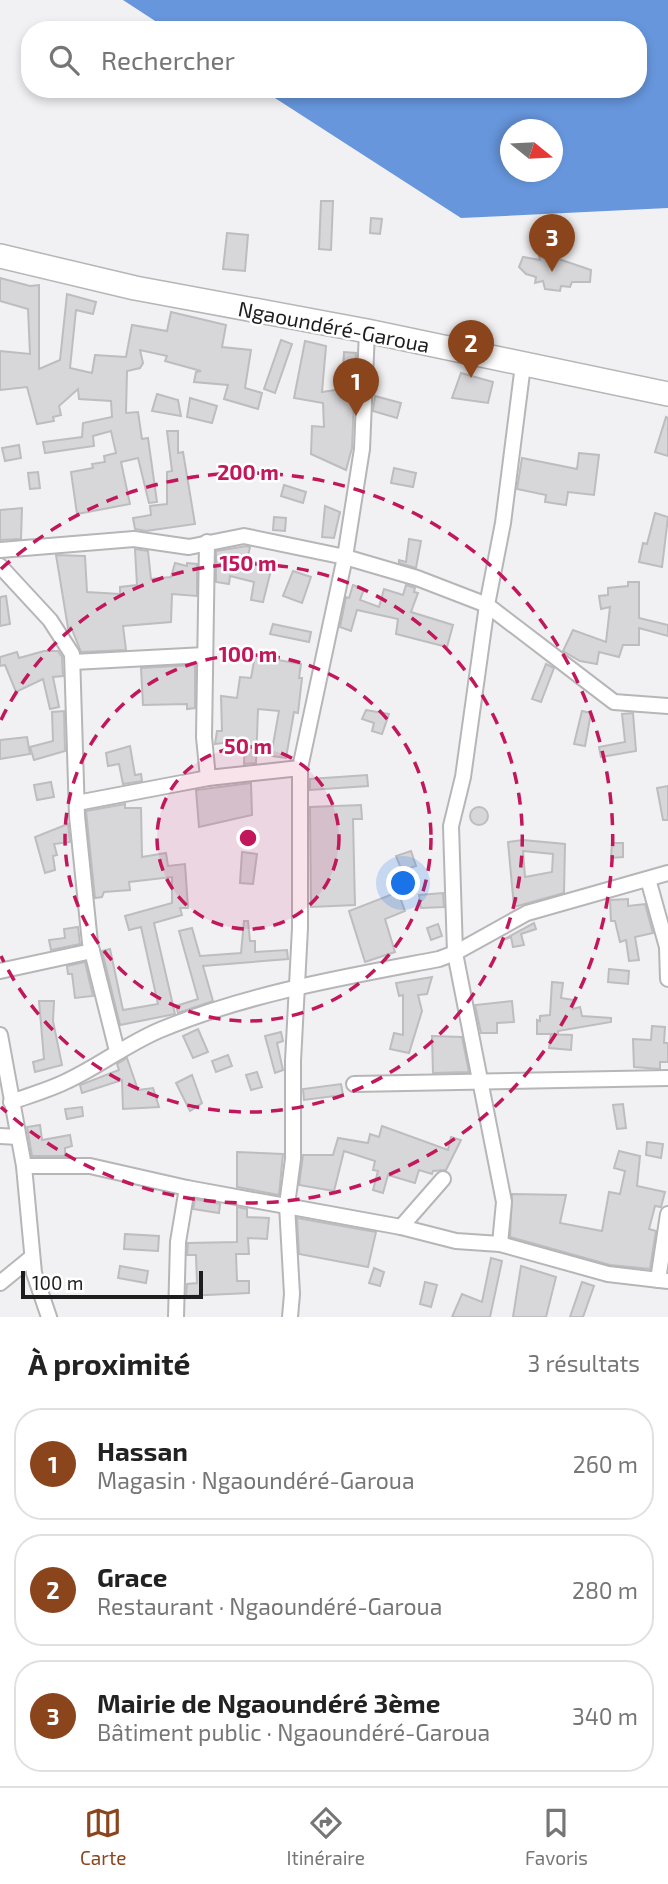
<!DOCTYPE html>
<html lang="fr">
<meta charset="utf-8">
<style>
:root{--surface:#fff;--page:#f2f2f2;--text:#222;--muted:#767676;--line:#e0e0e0;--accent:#8a451d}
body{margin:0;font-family:"Exo 2",sans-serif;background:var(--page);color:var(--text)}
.compass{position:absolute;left:500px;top:119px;width:63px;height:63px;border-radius:50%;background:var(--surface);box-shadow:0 4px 10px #0003;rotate:108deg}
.scale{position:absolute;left:21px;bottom:18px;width:182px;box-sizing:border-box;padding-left:7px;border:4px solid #1d1d1e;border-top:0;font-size:19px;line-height:24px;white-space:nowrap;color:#1d1d1e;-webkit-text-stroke:5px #fff;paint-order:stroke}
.you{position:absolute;left:404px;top:884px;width:24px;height:24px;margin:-18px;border:5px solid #fff;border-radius:50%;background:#1a73e8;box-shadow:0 0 0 10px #1a73e833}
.badge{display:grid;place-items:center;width:46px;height:46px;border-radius:50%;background:var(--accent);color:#fff;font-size:23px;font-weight:700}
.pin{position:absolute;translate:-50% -58px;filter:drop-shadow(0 2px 4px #0008)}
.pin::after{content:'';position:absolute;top:37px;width:24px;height:21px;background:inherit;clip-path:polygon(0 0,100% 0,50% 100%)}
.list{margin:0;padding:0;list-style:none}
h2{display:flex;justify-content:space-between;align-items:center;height:91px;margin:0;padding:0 28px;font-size:30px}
h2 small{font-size:23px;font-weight:400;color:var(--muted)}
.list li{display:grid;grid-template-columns:46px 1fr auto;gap:21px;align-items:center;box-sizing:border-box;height:112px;margin:0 14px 14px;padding:0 14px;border:2px solid var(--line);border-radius:28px}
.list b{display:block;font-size:26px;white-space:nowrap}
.list p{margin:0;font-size:23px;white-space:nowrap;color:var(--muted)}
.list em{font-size:23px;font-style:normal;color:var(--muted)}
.icon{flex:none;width:38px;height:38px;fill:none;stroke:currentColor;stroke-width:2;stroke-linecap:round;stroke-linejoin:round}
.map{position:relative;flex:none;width:668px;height:1317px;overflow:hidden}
.search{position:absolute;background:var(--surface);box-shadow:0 4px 10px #0003;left:21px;right:21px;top:21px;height:77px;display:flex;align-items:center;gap:18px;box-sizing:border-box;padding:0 24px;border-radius:28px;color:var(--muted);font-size:26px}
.sheet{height:469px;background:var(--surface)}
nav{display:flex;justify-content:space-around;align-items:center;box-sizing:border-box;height:98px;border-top:2px solid var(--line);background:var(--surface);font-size:19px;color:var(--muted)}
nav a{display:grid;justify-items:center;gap:4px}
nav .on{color:var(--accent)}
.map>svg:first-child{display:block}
.water{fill:#6796dc;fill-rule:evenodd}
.building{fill:#d7d7da;stroke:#bdbdbf;stroke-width:2;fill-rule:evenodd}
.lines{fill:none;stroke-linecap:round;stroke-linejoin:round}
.minor-casing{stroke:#b6b6b8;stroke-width:18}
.trunk-casing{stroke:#b6b6b8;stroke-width:26}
.minor{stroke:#fff;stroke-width:14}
.trunk{stroke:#fff;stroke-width:23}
.ring{fill:none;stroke:#c2185b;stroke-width:3.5;stroke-dasharray:12 9}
.labels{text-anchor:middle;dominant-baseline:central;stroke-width:5;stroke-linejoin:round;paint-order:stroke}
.street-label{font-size:21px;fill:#1d1d1e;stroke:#fff}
.centre{fill:#c2185b;stroke:#fff;stroke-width:3.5}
.ring-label{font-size:21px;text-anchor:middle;font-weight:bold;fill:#c2185b;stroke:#fff;stroke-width:5;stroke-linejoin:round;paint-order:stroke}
</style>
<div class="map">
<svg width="668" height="1317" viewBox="0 0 668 1317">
<rect width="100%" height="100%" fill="#f1f1f4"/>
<!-- water -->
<path class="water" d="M123,0H668V208L461,218L261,89H638V30H169ZM510,130H552V172H510Z"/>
<!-- building -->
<g class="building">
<polygon points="321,201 333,201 331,250 319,249"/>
<polygon points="371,218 382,219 380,234 370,233"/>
<polygon points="227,233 248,235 245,271 223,269"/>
<polygon points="538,252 591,270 590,282 572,282 570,287 561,286 560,291 545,289 543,281 535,283 536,277 526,274 519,267 523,257 540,260"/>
<polygon points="0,278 30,286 39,285 39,369 60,360 67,294 96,302 93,314 76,310 70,368 92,373 95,355 126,357 132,325 167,331 171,312 226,325 222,347 251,350 245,388 262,393 258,409 224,399 228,385 194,382 196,372 201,371 165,361 167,356 140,350 143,363 140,368 127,371 126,413 138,412 142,439 148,438 157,502 149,503 138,458 121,462 130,504 77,514 71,472 93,468 92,464 105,462 104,456 116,453 111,431 93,436 94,446 45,453 43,442 82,437 83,423 112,417 111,401 79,399 78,389 59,406 61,415 53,417 54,421 37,424 27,387 0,390 0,351 30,354 28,309 0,301"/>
<polygon points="281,340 292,344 275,393 264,389"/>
<polygon points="305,341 326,346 322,392 342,389 344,352 356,353 352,448 346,470 311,454 312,426 324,427 323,403 294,398"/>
<polygon points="461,373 493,382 488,403 452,398"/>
<polygon points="157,394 178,400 181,416 152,411"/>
<polygon points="375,396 401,403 397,418 373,411"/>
<polygon points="190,398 217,406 212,423 187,417"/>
<polygon points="666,417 668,418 668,456 655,452"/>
<polygon points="167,431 178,431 178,453 183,452 195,524 146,531 135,529 133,518 151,515 150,506 167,504 167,472 172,471"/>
<polygon points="19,445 21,458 5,461 2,448"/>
<polygon points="579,453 599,455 594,495 568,492 566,505 545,502 546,495 517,489 522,458 577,469"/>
<polygon points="394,468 416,473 413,487 391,483"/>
<polygon points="38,472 40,488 30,489 28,473"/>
<polygon points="284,485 306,492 303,503 281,496"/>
<polygon points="325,506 340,512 334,538 322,537"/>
<polygon points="22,508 21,539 0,540 0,510"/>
<polygon points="655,513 668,517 662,567 639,562 643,543 647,544"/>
<polygon points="274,517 286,518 285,531 273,530"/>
<polygon points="409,539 421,541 416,568 399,563 399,560 406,562"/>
<polygon points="247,546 250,547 247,560 272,566 263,602 251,600 254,582 230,576 229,584 216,582 216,551"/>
<polygon points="135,549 148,551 151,579 171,577 175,563 187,566 187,563 197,564 197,596 172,594 171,622 123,626 126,650 81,652 71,627 68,628 56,555 85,556 87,592 120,594 120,587 137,585"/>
<polygon points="293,571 311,577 302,603 283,596"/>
<polygon points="628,582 639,582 639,618 668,625 668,636 639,628 639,645 623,645 619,657 599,652 597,664 580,661 563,651 573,630 606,642 610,607 601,609 599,596 608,595 608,588 628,586"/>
<polygon points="353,585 364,589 360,600 379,607 384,589 403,595 406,585 415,588 414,592 418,593 411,612 453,625 447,647 396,634 398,619 357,610 351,631 340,627 346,597 349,598"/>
<polygon points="6,596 10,624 0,626 0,597"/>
<polygon points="273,624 311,632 309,642 270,634"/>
<polygon points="44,651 58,651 62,657 63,676 53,677 59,707 50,709 43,679 16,692 5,665 0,666 0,657 17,652 19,658"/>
<polygon points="255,656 301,664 299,678 302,678 298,713 294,712 286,758 271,756 279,711 258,709 256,763 244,764 245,740 215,744 217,731 222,731 221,696 237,698 240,677 251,678"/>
<polygon points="546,664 554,668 541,702 532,699"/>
<polygon points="195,665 195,708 187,709 187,704 143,705 141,668"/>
<polygon points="366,710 389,714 382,734 372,731 374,723 362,719"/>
<polygon points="64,711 65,751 34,760 30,747 53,741 52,712"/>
<polygon points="582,711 591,713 585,746 574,744"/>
<polygon points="633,713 636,751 601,757 599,747 625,742 622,714"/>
<polygon points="27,737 30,754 0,759 0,740"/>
<polygon points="130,746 135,775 141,774 142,781 123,784 119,764 108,766 106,753"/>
<polygon points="367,775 368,786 310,790 310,779"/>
<polygon points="51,782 54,797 37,800 34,785"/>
<polygon points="251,783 252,815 199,827 196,790"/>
<polygon points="668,786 668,820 663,820 657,788"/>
<polygon points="125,804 125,808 141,808 142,857 166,853 168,866 185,864 188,908 180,908 182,915 154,923 175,1014 120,1025 102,951 110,949 123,1010 158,1004 141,927 129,930 125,916 172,903 172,877 129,882 130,890 104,892 102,897 95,898 86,811"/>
<polygon points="361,805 362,819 353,819 355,905 311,907 310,807"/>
<circle cx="479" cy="816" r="9"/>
<polygon points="68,824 70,842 54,844 57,855 53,856 55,870 45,873 35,837"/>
<path d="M523,840L565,844L564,893L514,907L508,842ZM523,851L553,854L552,872L525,877Z"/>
<polygon points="612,843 623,843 623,857 611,858"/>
<polygon points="411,851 416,866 402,871 396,856"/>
<polygon points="242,852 257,854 253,884 240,883"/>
<polygon points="398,892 405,911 385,919 395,952 365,962 349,911"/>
<polygon points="443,893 444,907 421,908 419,895"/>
<polygon points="628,899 628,906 645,904 653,933 635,937 639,960 629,961 626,940 620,942 615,921 611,921 610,900"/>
<polygon points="244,921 248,921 250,941 255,941 255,952 287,950 288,959 203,966 213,1001 178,1013 176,1006 198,999 179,931 192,928 200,956 241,953"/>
<polygon points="534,923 536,929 521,934 524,945 513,947 511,937 501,941"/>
<polygon points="438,924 442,936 431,940 427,928"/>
<polygon points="78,927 80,944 51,950 49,940 65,938 64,929"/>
<polygon points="85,962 93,996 75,998 72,974 68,974 67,966"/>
<polygon points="609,969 629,971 628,984 608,982"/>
<polygon points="432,977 427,994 418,995 422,1011 409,1053 390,1049 394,1033 403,1035 403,995 399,996 396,983"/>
<polygon points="552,982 563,983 561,998 574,1000 573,1009 580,1007 582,1016 611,1018 611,1022 558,1031 558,1034 551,1034 572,1035 571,1050 549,1048 551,1034 537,1034 537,1020 540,1021 540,1016 550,1015"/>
<polygon points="39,1001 54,1001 53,1021 62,1065 35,1072 33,1062 44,1059"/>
<polygon points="512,1001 514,1022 497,1023 497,1033 481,1033 475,1005"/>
<polygon points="652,1026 665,1027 664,1043 668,1043 668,1062 660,1062 660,1069 634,1067 633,1039 651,1040"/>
<polygon points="198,1029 208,1052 193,1058 183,1036"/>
<polygon points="281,1032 283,1041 277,1043 283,1070 275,1073 265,1036"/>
<polygon points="432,1036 462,1037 469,1072 433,1073"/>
<polygon points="228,1055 232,1066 216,1072 212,1061"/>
<polygon points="127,1058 138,1090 153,1088 159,1107 123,1109 122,1080 82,1093 80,1085 119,1070 117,1064"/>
<polygon points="257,1072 262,1087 251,1090 246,1075"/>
<polygon points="192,1075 202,1103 190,1111 176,1083"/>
<polygon points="341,1084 343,1095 304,1100 303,1089"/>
<polygon points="623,1104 626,1128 617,1129 613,1105"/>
<polygon points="82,1107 83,1116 67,1119 65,1109"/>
<polygon points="40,1125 42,1140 70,1135 72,1146 65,1148 65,1156 32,1156 27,1127"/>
<polygon points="382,1126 448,1150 451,1137 461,1140 446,1170 433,1171 432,1174 419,1170 415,1183 388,1175 383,1193 373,1190 378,1171 373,1170 375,1161 344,1151 334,1191 299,1185 303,1155 333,1155 338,1138 368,1143 370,1134 379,1137"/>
<polygon points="647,1142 663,1144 661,1158 646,1155"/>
<polygon points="619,1151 640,1156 637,1186 665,1192 661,1207 655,1206 649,1229 656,1231 650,1269 610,1265 510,1237 512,1194 566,1195 560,1223 602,1231 609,1192 620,1194 625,1171 614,1168"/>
<polygon points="237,1152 283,1154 279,1195 237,1187"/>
<polygon points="195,1199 220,1204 219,1213 193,1209"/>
<polygon points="237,1207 247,1209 247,1217 269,1218 267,1239 248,1238 249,1254 236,1254 237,1281 249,1281 249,1293 186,1296 187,1284 197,1283 196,1255 187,1255 188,1243 237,1242"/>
<polygon points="297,1218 376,1232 368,1267 299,1254"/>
<polygon points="125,1234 159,1236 158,1251 124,1249"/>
<polygon points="491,1258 502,1261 490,1317 452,1317 462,1294 482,1302"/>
<polygon points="120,1266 148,1271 146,1283 118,1278"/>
<polygon points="521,1266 556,1277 546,1317 513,1317"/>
<polygon points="374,1268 384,1272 380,1286 369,1283"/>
<polygon points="425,1282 437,1285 431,1307 420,1304"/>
<polygon points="582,1282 594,1286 583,1317 570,1317"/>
</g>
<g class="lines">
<!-- minor casing -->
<g class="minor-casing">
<g id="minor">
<polyline points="207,542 204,737 208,778"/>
<polyline points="0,550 134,539 189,547 244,536 345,557 417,578 487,605 614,702 668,706"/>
<polyline points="0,566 50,620 72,654 77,816 90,943 117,1051"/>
<polyline points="73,662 205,655"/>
<polyline points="77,803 208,778 300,768"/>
<polyline points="648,879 667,947 668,979"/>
<polyline points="0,971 92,951"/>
<polyline points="0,1035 24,1166 34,1273 49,1317"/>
<polyline points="354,1084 668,1078"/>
<path d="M11,1102C30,1095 49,1090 67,1081C99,1066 127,1044 160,1030C249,993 345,977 439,959L455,953L527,913L668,873"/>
<polyline points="0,1136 18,1137"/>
<polyline points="24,1166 90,1166 187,1188 401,1227 456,1241 500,1244 608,1274 668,1281"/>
<polyline points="401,1227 443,1179"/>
<polyline points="500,1244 504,1202 455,953 451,826 463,777 487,605 503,523 523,365"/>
<polyline points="658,1280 668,1214"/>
<polyline points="0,1283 32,1257"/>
<polyline points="176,1317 178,1242 187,1188"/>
<polyline points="290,1317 292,1294 287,1205 293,1159 293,1061 300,928 300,768 345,557 362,449 367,331"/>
</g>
</g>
<!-- trunk casing -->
<g class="trunk-casing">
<polyline id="trunk" points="0,256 135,288 367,331 668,394"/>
</g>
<!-- minor -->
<use href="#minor" class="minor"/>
<!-- trunk -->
<use href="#trunk" class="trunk"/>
</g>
<!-- distance rings -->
<circle cx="248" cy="838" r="91" fill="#c2185b" fill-opacity=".12"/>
<g class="ring">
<circle cx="248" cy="838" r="91"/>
<circle cx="248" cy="838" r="183"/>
<path d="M1 720A274 274 0 1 1 1 956"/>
<path d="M1 569A365 365 0 1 1 1 1107"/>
</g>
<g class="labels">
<!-- street labels -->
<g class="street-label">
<text transform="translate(334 326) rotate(11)">Ngaoundéré-Garoua</text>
</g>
</g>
<circle cx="248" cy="838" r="10" class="centre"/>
<g class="ring-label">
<text x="248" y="480">200 m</text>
<text x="248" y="571">150 m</text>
<text x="248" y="662">100 m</text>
<text x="248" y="754">50 m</text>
</g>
</svg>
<svg class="compass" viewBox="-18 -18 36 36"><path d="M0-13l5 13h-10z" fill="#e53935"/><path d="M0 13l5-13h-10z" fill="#767676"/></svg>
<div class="scale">100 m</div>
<div class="you"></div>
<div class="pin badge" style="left:356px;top:416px">1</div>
<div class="pin badge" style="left:471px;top:378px">2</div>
<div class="pin badge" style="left:552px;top:272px">3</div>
<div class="search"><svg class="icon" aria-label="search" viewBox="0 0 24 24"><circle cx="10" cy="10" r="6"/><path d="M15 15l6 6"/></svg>Rechercher</div>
</div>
<section class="sheet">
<h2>À proximité<small>3 résultats</small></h2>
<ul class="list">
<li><span class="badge">1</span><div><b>Hassan</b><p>Magasin · Ngaoundéré-Garoua</p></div><em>260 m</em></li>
<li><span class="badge">2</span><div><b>Grace</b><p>Restaurant · Ngaoundéré-Garoua</p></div><em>280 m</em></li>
<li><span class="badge">3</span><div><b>Mairie de Ngaoundéré 3ème</b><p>Bâtiment public · Ngaoundéré-Garoua</p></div><em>340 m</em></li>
</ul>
</section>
<nav>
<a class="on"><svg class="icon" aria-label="map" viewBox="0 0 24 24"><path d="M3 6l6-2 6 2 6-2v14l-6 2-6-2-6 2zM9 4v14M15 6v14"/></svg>Carte</a>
<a><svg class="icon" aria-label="directions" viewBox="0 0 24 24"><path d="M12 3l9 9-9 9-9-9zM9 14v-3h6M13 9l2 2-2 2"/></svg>Itinéraire</a>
<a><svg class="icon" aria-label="saved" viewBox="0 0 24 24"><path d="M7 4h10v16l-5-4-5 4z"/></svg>Favoris</a>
</nav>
